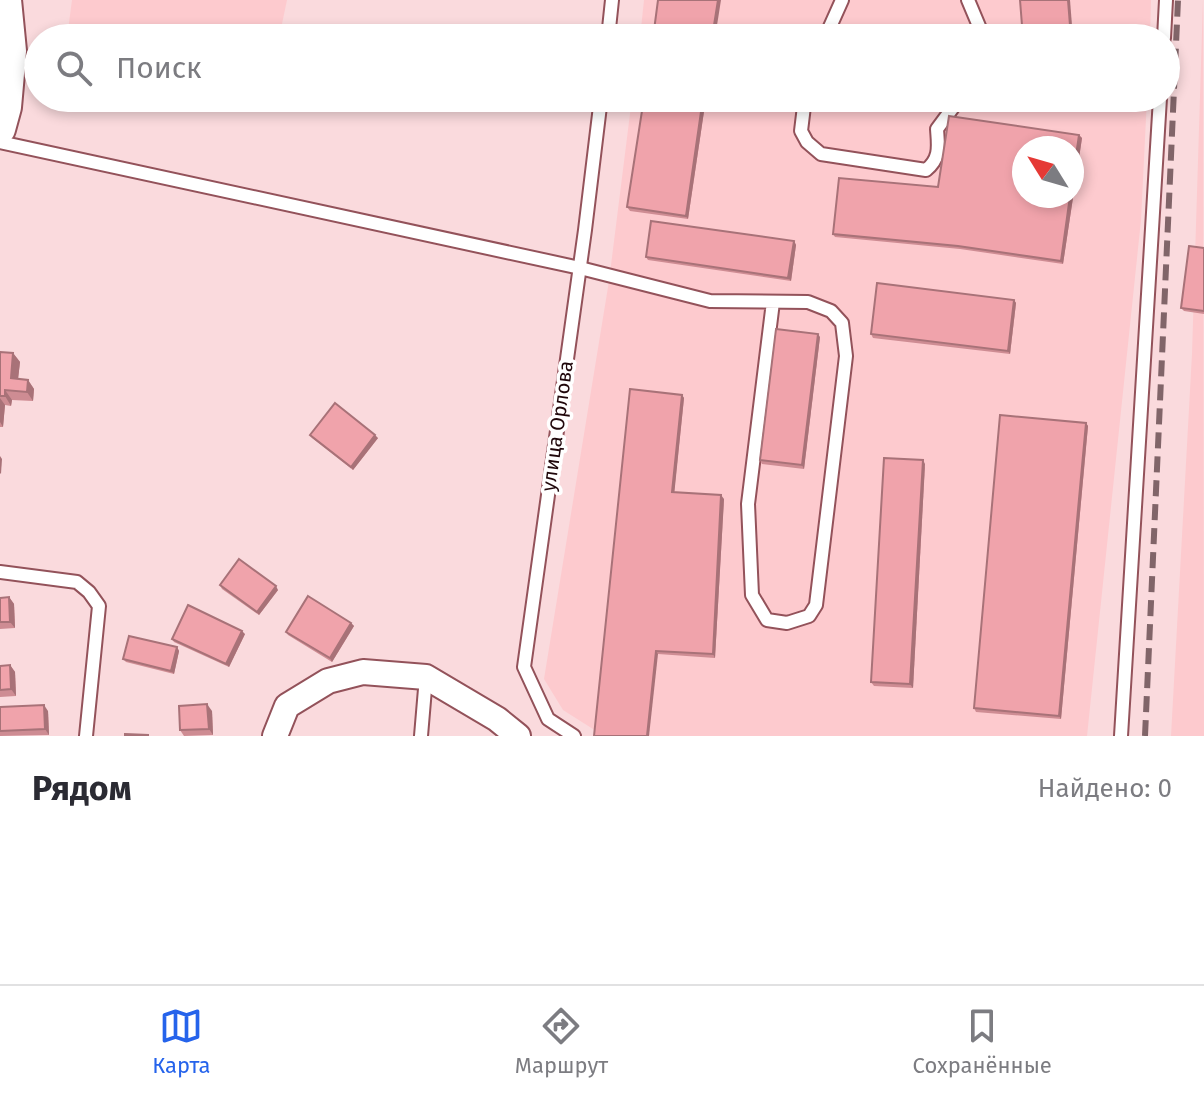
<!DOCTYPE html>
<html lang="ru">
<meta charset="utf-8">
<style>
:root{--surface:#fff;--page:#f2f2f3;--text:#2b2b33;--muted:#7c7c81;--line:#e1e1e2;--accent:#2563eb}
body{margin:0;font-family:"Fira Sans",sans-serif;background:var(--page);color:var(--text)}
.compass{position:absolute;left:1012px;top:136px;width:72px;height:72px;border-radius:50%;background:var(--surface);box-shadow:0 4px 12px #0003;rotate:307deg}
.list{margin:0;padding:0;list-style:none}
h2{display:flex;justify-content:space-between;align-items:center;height:104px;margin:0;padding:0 32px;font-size:34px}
h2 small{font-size:26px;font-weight:400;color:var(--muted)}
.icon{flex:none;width:44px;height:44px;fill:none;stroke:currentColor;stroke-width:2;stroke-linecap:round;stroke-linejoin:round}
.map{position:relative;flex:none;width:1204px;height:736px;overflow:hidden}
.search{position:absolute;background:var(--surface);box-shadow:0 4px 12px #0003;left:24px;right:24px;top:24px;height:88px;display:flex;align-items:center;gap:20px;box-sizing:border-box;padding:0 28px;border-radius:44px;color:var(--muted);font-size:30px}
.sheet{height:248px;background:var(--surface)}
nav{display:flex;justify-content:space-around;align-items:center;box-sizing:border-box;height:112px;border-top:2px solid var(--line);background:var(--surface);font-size:22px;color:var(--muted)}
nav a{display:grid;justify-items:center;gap:4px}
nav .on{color:var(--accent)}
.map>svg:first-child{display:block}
.built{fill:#fdcace;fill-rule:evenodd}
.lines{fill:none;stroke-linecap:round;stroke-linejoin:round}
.service-casing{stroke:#93525a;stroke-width:16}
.minor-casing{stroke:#93525a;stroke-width:28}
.tertiary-casing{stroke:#93525a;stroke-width:34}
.service{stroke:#fff;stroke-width:12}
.minor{stroke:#fff;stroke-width:24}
.tertiary{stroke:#fff;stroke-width:30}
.rail{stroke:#816569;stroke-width:6;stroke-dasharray:16 8;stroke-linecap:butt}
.wall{fill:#ce8c93}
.shaded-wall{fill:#a87278}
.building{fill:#f0a3ab;stroke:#a87278;stroke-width:2}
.labels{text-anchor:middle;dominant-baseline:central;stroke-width:7;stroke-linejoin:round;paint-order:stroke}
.street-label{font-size:20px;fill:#20070b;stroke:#fff}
</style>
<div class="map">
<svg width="1204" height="736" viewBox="0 0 1204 736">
<rect width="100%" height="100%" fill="#fadadd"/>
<!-- built -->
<g class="built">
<polygon points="72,0 287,0 279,38 67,38"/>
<polygon points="644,0 1151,0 1150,38 640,38"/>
<polygon points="1203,0 1204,736 1171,736 1192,354"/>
<path d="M632,98H1147L1141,220L1087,736H604L563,710L544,679L609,281ZM1024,148H1072V196H1024Z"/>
</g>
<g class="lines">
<!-- service casing -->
<g class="service-casing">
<g id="service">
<polyline points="968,0 984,38"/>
<polyline points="608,38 612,0"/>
<polyline points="825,38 842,0"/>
<polyline points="1164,38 1166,0"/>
<path d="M805,98L801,131L807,142L821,154L926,170C941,158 938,145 937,129L960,98"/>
<polyline points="0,142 580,268 710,301 808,302 831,311 842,323 846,356 816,605 809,616 787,623 767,620 752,595 748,504 773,302"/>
<polyline points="0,572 77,582 89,592 99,606 86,736"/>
<polyline points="421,736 426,677"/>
<polyline points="574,736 548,719 524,667 585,230 601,98"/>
<polyline points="1121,736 1160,98"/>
</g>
</g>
<!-- minor casing -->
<g class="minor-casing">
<polyline id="minor" points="275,736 287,706 328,681 363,672 426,677 497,719 518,736"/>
</g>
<!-- tertiary casing -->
<g class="tertiary-casing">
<polyline id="tertiary" points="0,129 6,107 11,51 6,0"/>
</g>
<!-- service -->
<use href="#service" class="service"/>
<!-- minor -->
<use href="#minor" class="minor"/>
<!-- tertiary -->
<use href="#tertiary" class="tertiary"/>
<!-- rail -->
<polyline class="rail" points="1145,736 1178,0"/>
</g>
<!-- wall -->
<g class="wall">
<polygon points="644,98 706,98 688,219 630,211 627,207"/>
<polygon points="1079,135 1082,138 1063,264 960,249 835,237 833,234 938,187"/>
<polygon points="794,241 796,245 791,281 648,260 646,257"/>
<polygon points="1204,248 1204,314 1184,311 1181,308"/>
<polygon points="1014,300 1016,303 1010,354 873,338 871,334"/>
<polygon points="820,337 804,469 762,464 760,460"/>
<polygon points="0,352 13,353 20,362 18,379 28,380 34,389 33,401 12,400 11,406 5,405 3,427 0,427"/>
<polygon points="682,395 684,398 674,493 724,499 715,658 658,654 594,736"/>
<polygon points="1086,423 1088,426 1061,719 976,712 974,708"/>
<polygon points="310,435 378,438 353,470 312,438"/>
<polygon points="925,464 913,688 874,686 871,682"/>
<polygon points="220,585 278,590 259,615 222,589"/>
<polygon points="9,597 14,604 15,628 0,629 0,598"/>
<polygon points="351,623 354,626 332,662 288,635 286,632"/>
<polygon points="245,634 229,667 174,642 172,639"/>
<polygon points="177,647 179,651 174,674 126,662 123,659"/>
<polygon points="10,665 15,672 16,696 0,697 0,666"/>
<polygon points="0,707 48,711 49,735 0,736"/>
<polygon points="212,711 213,735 184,736 180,730"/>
</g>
<!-- shaded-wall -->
<g class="shaded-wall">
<polygon points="718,0 721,0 715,38 712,38"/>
<polygon points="1068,0 1070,0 1073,38 1071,38"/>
<polygon points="703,98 706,98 688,219 686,216"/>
<polygon points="1079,135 1082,138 1063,264 1061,261 1070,196 1072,196 1072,184"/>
<polygon points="794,241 796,245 791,281 788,278"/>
<polygon points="1014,300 1016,303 1010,354 1008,351"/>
<polygon points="818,334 820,337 804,469 802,465"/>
<polygon points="13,353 20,362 17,388 11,378"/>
<polygon points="28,380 34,389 33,401 27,392"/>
<polygon points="5,390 12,400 11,406 5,396"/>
<polygon points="682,395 684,398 674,496 672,492"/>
<polygon points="0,398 5,405 3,427 0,422"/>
<polygon points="1086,423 1088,426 1061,719 1059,716"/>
<polygon points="375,435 378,438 353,470 351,467"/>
<polygon points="0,456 2,459 1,474 0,473"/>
<polygon points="923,460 925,464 913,688 910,684"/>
<polygon points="721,495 724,499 715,658 713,654"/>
<polygon points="276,586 278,590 259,615 257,612"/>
<polygon points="9,597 14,604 15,628 10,622"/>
<polygon points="351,623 354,626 332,662 330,658"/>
<polygon points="242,631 245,634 229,667 226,664"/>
<polygon points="177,647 179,651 174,674 171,671"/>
<polygon points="656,651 658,654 649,736 647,736"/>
<polygon points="10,665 15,672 16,696 11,689"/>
<polygon points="207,704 212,711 213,735 209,729"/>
<polygon points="44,705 48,711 49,735 45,729"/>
</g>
<!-- building -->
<g class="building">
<polygon points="658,0 718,0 712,38 653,38"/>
<polygon points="1020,0 1068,0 1071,38 1023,38"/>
<polygon points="644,98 703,98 686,216 627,207"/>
<polygon points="949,116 1079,135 1072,184 1072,148 1024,148 1024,196 1070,196 1061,261 958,246 833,234 839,178 938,187"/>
<polygon points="651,221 794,241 788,278 646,257"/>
<polygon points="1189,246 1204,248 1204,311 1181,308"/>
<polygon points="877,283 1014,300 1008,351 871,334"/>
<polygon points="776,329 818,334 802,465 760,460"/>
<polygon points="0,352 13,353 11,378 28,380 27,392 5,390 5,396 0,396"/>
<polygon points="630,389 682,395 672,492 721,495 713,654 656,651 647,736 594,736"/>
<polygon points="335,403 375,435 351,467 310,435"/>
<polygon points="1000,415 1086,423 1059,716 974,708"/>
<polygon points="884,458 923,460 910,684 871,682"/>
<polygon points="239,559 276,586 257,612 220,585"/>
<polygon points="308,596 351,623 330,658 286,632"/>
<polygon points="9,597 10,622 0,622 0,598"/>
<polygon points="188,605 242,631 226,664 172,639"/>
<polygon points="129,636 177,647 171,671 123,659"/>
<polygon points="10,665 11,689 0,690 0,666"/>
<polygon points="207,704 209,729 180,730 179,706"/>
<polygon points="44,705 45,729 0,731 0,707"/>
<polygon points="125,734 148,735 148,736 125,736"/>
</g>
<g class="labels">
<!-- street labels -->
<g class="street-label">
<text transform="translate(557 426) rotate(-82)">улица Орлова</text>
</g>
</g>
</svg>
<svg class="compass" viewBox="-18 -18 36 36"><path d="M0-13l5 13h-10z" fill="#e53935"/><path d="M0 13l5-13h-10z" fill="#7c7c81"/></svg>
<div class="search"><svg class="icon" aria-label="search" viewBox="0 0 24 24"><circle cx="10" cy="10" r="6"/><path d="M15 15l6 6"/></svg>Поиск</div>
</div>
<section class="sheet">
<h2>Рядом<small>Найдено: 0</small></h2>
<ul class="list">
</ul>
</section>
<nav>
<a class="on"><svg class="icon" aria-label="map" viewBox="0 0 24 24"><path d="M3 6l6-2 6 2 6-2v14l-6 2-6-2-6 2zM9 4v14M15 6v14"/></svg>Карта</a>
<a><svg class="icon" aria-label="directions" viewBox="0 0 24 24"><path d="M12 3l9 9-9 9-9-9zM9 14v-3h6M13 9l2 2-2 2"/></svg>Маршрут</a>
<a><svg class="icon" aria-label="saved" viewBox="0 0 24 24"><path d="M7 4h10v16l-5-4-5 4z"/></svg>Сохранённые</a>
</nav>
